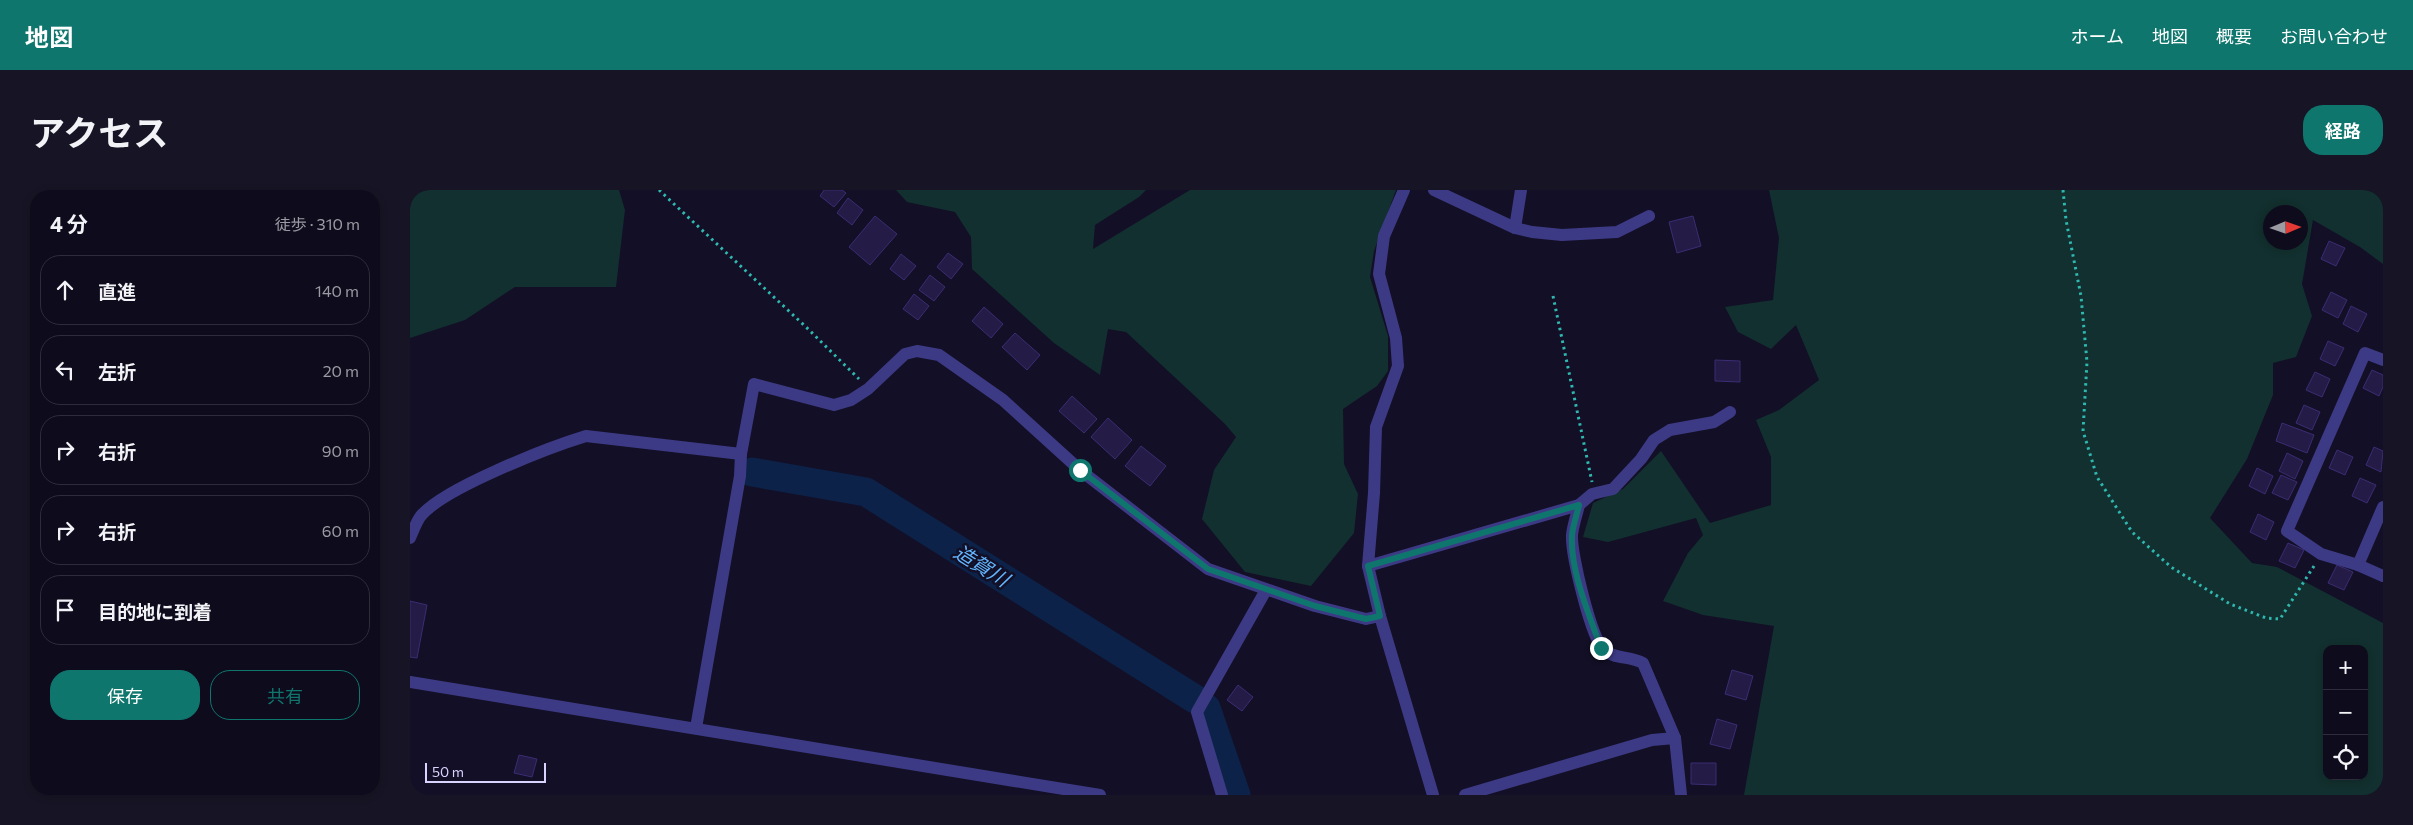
<!DOCTYPE html>
<html lang="ja">
<meta charset="utf-8">
<style>
:root{--surface:#0e0b1c;--page:#171425;--text:#f1f3f6;--muted:#9b9ba3;--line:#2e2b3b;--accent:#0f766e}
body{margin:0;font-family:Commissioner,"Noto Sans JP",sans-serif;background:var(--page);color:var(--text)}
.controls{position:absolute;right:15px;bottom:15px;display:grid;overflow:hidden;border-radius:10px;box-shadow:0 2px 8px #0003}
.controls button{width:45px;height:45px;display:grid;place-items:center;padding:0;border:0;border-bottom:1px solid var(--line);background:var(--surface);color:var(--text);font:25px sans-serif}
.compass{position:absolute;left:1853px;top:15px;width:45px;height:45px;border-radius:50%;background:var(--surface);box-shadow:0 2px 8px #0003;rotate:88deg}
.scale{position:absolute;left:15px;bottom:12px;width:121px;box-sizing:border-box;padding-left:5px;border:2px solid #d9d4ff;border-top:0;font-size:14px;line-height:18px;white-space:nowrap;color:#d9d4ff;-webkit-text-stroke:4px #130f26;paint-order:stroke}
.stop{position:absolute;width:15px;height:15px;margin:-11px;border:4px solid #0f766e;border-radius:50%;background:#fff}
.stop.end{background:#0f766e;border-color:#fff;box-shadow:0 1px 5px #0008}
.list{margin:0;padding:0;list-style:none}
h2{display:flex;justify-content:space-between;align-items:center;height:65px;margin:0;padding:0 20px;font-size:21px}
h2 small{font-size:16px;font-weight:400;color:var(--muted)}
.list li{display:grid;grid-template-columns:32px 1fr auto;gap:15px;align-items:center;box-sizing:border-box;height:70px;margin:0 10px 10px;padding:0 10px;border:1px solid var(--line);border-radius:20px}
.list b{display:block;font-size:19px;white-space:nowrap}
.list em{font-size:16px;font-style:normal;color:var(--muted)}
.actions{display:flex;gap:10px;padding:15px 20px}
.actions a{flex:1;padding:11px 0;border:1px solid var(--accent);border-radius:20px;text-align:center;font-size:18px;color:var(--accent)}
.actions .main{background:var(--accent);color:#fff}
.icon{flex:none;width:28px;height:28px;fill:none;stroke:currentColor;stroke-width:2;stroke-linecap:round;stroke-linejoin:round}
.map{position:relative;flex:none;width:1973px;height:605px;overflow:hidden;border-radius:20px}
header{display:flex;align-items:center;gap:30px;box-sizing:border-box;height:70px;padding:0 25px;background:var(--accent);color:#fff}
header strong{font-size:24px}
nav{display:flex;gap:28px;margin-inline-start:auto;font-size:18px}
.intro{display:flex;align-items:center;justify-content:space-between;box-sizing:border-box;height:120px;padding:0 30px}
h1{margin:0;font-size:35px}
.button{padding:12px 22px;border-radius:20px;background:var(--accent);color:#fff;font-size:18px;font-weight:700}
main{display:flex;gap:30px;padding:0 30px}
aside{flex:1;background:var(--surface);border-radius:20px;box-shadow:0 2px 8px #0003}
.map>svg:first-child{display:block}
.green{fill:#12302f;fill-rule:evenodd}
.lines{fill:none;stroke-linecap:round;stroke-linejoin:round}
.river{stroke:#0c2248;stroke-width:29}
.building{fill:#241b47;stroke:#3b2d73}
.path{stroke:#2fb8b0;stroke-width:3;stroke-dasharray:2.5 4;stroke-linecap:butt}
.street{stroke:#3d3a85;stroke-width:12}
.route{stroke:#0f766e;stroke-width:6}
.labels{text-anchor:middle;dominant-baseline:central;stroke-width:5;stroke-linejoin:round;paint-order:stroke}
.water-label{font-size:20px;font-style:italic;fill:#62b6ff;stroke:#130f26}
</style>
<header>
<strong>地図</strong>
<nav><a>ホーム</a><a>地図</a><a>概要</a><a>お問い合わせ</a></nav>
</header>
<div class="intro"><h1>アクセス</h1><a class="button">経路</a></div>
<main>
<aside>
<h2>4 分<small>徒歩 · 310 m</small></h2>
<ul class="list">
<li><svg class="icon" aria-label="ahead" viewBox="0 0 24 24"><path d="M12 20V5M6 11l6-6 6 6"/></svg><div><b>直進</b></div><em>140 m</em></li>
<li><svg class="icon" aria-label="left" viewBox="0 0 24 24"><path d="M17 20v-9H6M10 6l-5 5 5 5"/></svg><div><b>左折</b></div><em>20 m</em></li>
<li><svg class="icon" aria-label="right" viewBox="0 0 24 24"><path d="M7 20v-9h11M14 6l5 5-5 5"/></svg><div><b>右折</b></div><em>90 m</em></li>
<li><svg class="icon" aria-label="right" viewBox="0 0 24 24"><path d="M7 20v-9h11M14 6l5 5-5 5"/></svg><div><b>右折</b></div><em>60 m</em></li>
<li><svg class="icon" aria-label="arrive" viewBox="0 0 24 24"><path d="M6 21V4h12l-3 4 3 4H6"/></svg><div><b>目的地に到着</b></div></li>
</ul>
<div class="actions"><a class="main">保存</a><a>共有</a></div>
</aside>
<div class="map">
<svg width="1973" height="605" viewBox="0 0 1973 605">
<rect width="100%" height="100%" fill="#130f26"/>
<!-- green -->
<g class="green">
<polygon points="0,0 209,0 215,20 206,97 105,97 55,130 0,148"/>
<polygon points="486,0 736,0 729,7 685,35 683,59 780,0 986,0 964,61 960,87 978,146 978,181 967,196 933,219 934,274 948,304 944,343 901,396 835,382 792,329 804,280 826,247 815,234 716,142 698,139 690,185 644,153 562,79 561,47 545,22 497,12"/>
<path d="M1359,0H1973V74L1950,57L1903,30L1892,94L1902,126L1886,167L1863,173V205L1837,269L1800,328L1842,373L1867,377L1973,433V605H1334L1364,436L1293,425L1253,411L1278,363L1293,345L1286,328L1198,352L1173,347L1183,313L1213,299L1251,261L1300,333L1361,315V267L1346,230L1369,220L1409,190L1386,135L1361,159L1328,142L1315,117L1363,110L1369,48ZM1860,22H1890V52H1860ZM1917,459H1954V586H1917Z"/>
</g>
<g class="lines">
<!-- river -->
<g class="river">
<polyline points="342,282 456,302 785,509"/>
<polyline points="796,518 826,605"/>
</g>
</g>
<!-- building -->
<g class="building">
<polygon points="414,0 432,0 436,3 424,17 410,6"/>
<polygon points="438,8 453,20 442,35 427,23"/>
<polygon points="465,26 487,44 460,75 439,57"/>
<polygon points="1283,26 1291,56 1267,63 1259,32"/>
<polygon points="1919,51 1935,58 1926,76 1911,69"/>
<polygon points="538,63 553,74 541,89 527,77"/>
<polygon points="491,64 506,76 494,90 480,79"/>
<polygon points="520,85 535,97 524,111 509,100"/>
<polygon points="1921,102 1937,110 1928,128 1912,120"/>
<polygon points="504,104 519,116 508,130 493,119"/>
<polygon points="1941,116 1957,124 1948,142 1933,134"/>
<polygon points="574,117 593,134 581,148 562,131"/>
<polygon points="605,143 630,165 617,180 592,157"/>
<polygon points="1918,151 1934,158 1925,176 1910,169"/>
<polygon points="1305,170 1330,171 1330,192 1305,191"/>
<polygon points="1962,180 1973,185 1973,197 1969,206 1953,198"/>
<polygon points="1905,182 1920,189 1912,207 1896,200"/>
<polygon points="662,206 687,229 674,243 649,221"/>
<polygon points="1894,215 1910,222 1902,240 1886,233"/>
<polygon points="698,228 722,250 705,269 681,247"/>
<polygon points="1872,233 1904,245 1897,263 1866,251"/>
<polygon points="731,256 756,276 740,296 715,276"/>
<polygon points="1964,257 1973,261 1971,282 1956,275"/>
<polygon points="1927,260 1943,267 1935,285 1919,278"/>
<polygon points="1877,263 1893,271 1885,289 1869,281"/>
<polygon points="1847,278 1863,286 1855,304 1839,296"/>
<polygon points="1871,285 1887,292 1878,310 1862,303"/>
<polygon points="1950,288 1966,295 1957,313 1942,306"/>
<polygon points="1848,324 1864,332 1856,350 1840,342"/>
<polygon points="1878,353 1894,360 1885,378 1869,371"/>
<polygon points="1927,375 1943,382 1934,400 1918,393"/>
<polygon points="0,411 17,415 7,468 0,467"/>
<polygon points="1322,480 1343,486 1336,510 1315,504"/>
<polygon points="828,495 843,507 832,521 817,510"/>
<polygon points="1307,529 1327,535 1320,559 1300,554"/>
<polygon points="109,565 127,569 122,587 104,583"/>
<polygon points="1281,573 1306,573 1306,595 1281,594"/>
</g>
<g class="lines">
<!-- path -->
<g class="path">
<polyline points="249,0 396,137 449,189"/>
<polyline points="1653,0 1656,30 1671,106 1677,172 1673,241 1687,287 1722,342 1761,377 1820,414 1856,428 1870,429 1904,376"/>
<polyline points="1143,106 1182,292"/>
</g>
<!-- street -->
<g class="street">
<polyline points="994,0 974,46 969,84 986,148 988,176 966,237 964,303 958,376 970,426 1023,605"/>
<polyline points="1024,0 1105,38 1122,42 1152,45 1207,42 1239,26"/>
<polyline points="1105,38 1111,0"/>
<polyline points="1973,170 1955,163 1877,341 1911,364 1948,375 1973,386"/>
<path d="M1169,315C1167,324 1163,335 1162,345C1161,364 1181,448 1194,460C1204,469 1220,466 1233,473L1265,548L1271,605"/>
<path d="M0,348C3,341 6,333 10,327C31,299 140,257 176,246L331,264"/>
<polyline points="1948,375 1973,317"/>
<polyline points="958,376 1169,315 1182,304 1203,299 1231,269 1244,250 1260,240 1304,232 1320,222"/>
<polyline points="0,492 690,605"/>
<polyline points="286,538 330,286 331,264 344,194 424,215 441,210 458,199 495,164 507,161 529,165 593,210 670,280 798,379 905,416 956,429 970,426"/>
<polyline points="812,605 787,522 856,400"/>
<polyline points="1055,605 1242,550 1265,548"/>
</g>
</g>
<g class="lines">
<!-- route -->
<path class="route" d="M670,280L798,379L905,416L956,429L970,426L958,376L1169,315C1167,324 1163,335 1162,345C1160,381 1179,424 1191,458"/>
</g>
<g class="labels">
<!-- water labels -->
<g class="water-label">
<text transform="translate(572 375) rotate(32)">造賀川</text>
</g>
</g>
</svg>
<div class="controls">
<button>+</button>
<button>−</button>
<button><svg class="icon" aria-label="locate" viewBox="0 0 24 24"><circle cx="12" cy="12" r="6"/><path d="M12 2v4M12 18v4M2 12h4M18 12h4"/></svg></button>
</div>
<svg class="compass" viewBox="-18 -18 36 36"><path d="M0-13l5 13h-10z" fill="#e53935"/><path d="M0 13l5-13h-10z" fill="#9b9ba3"/></svg>
<div class="scale">50 m</div>
<div class="stop" style="left:670px;top:280px"></div>
<div class="stop end" style="left:1191px;top:458px"></div>
</div>
</main>
